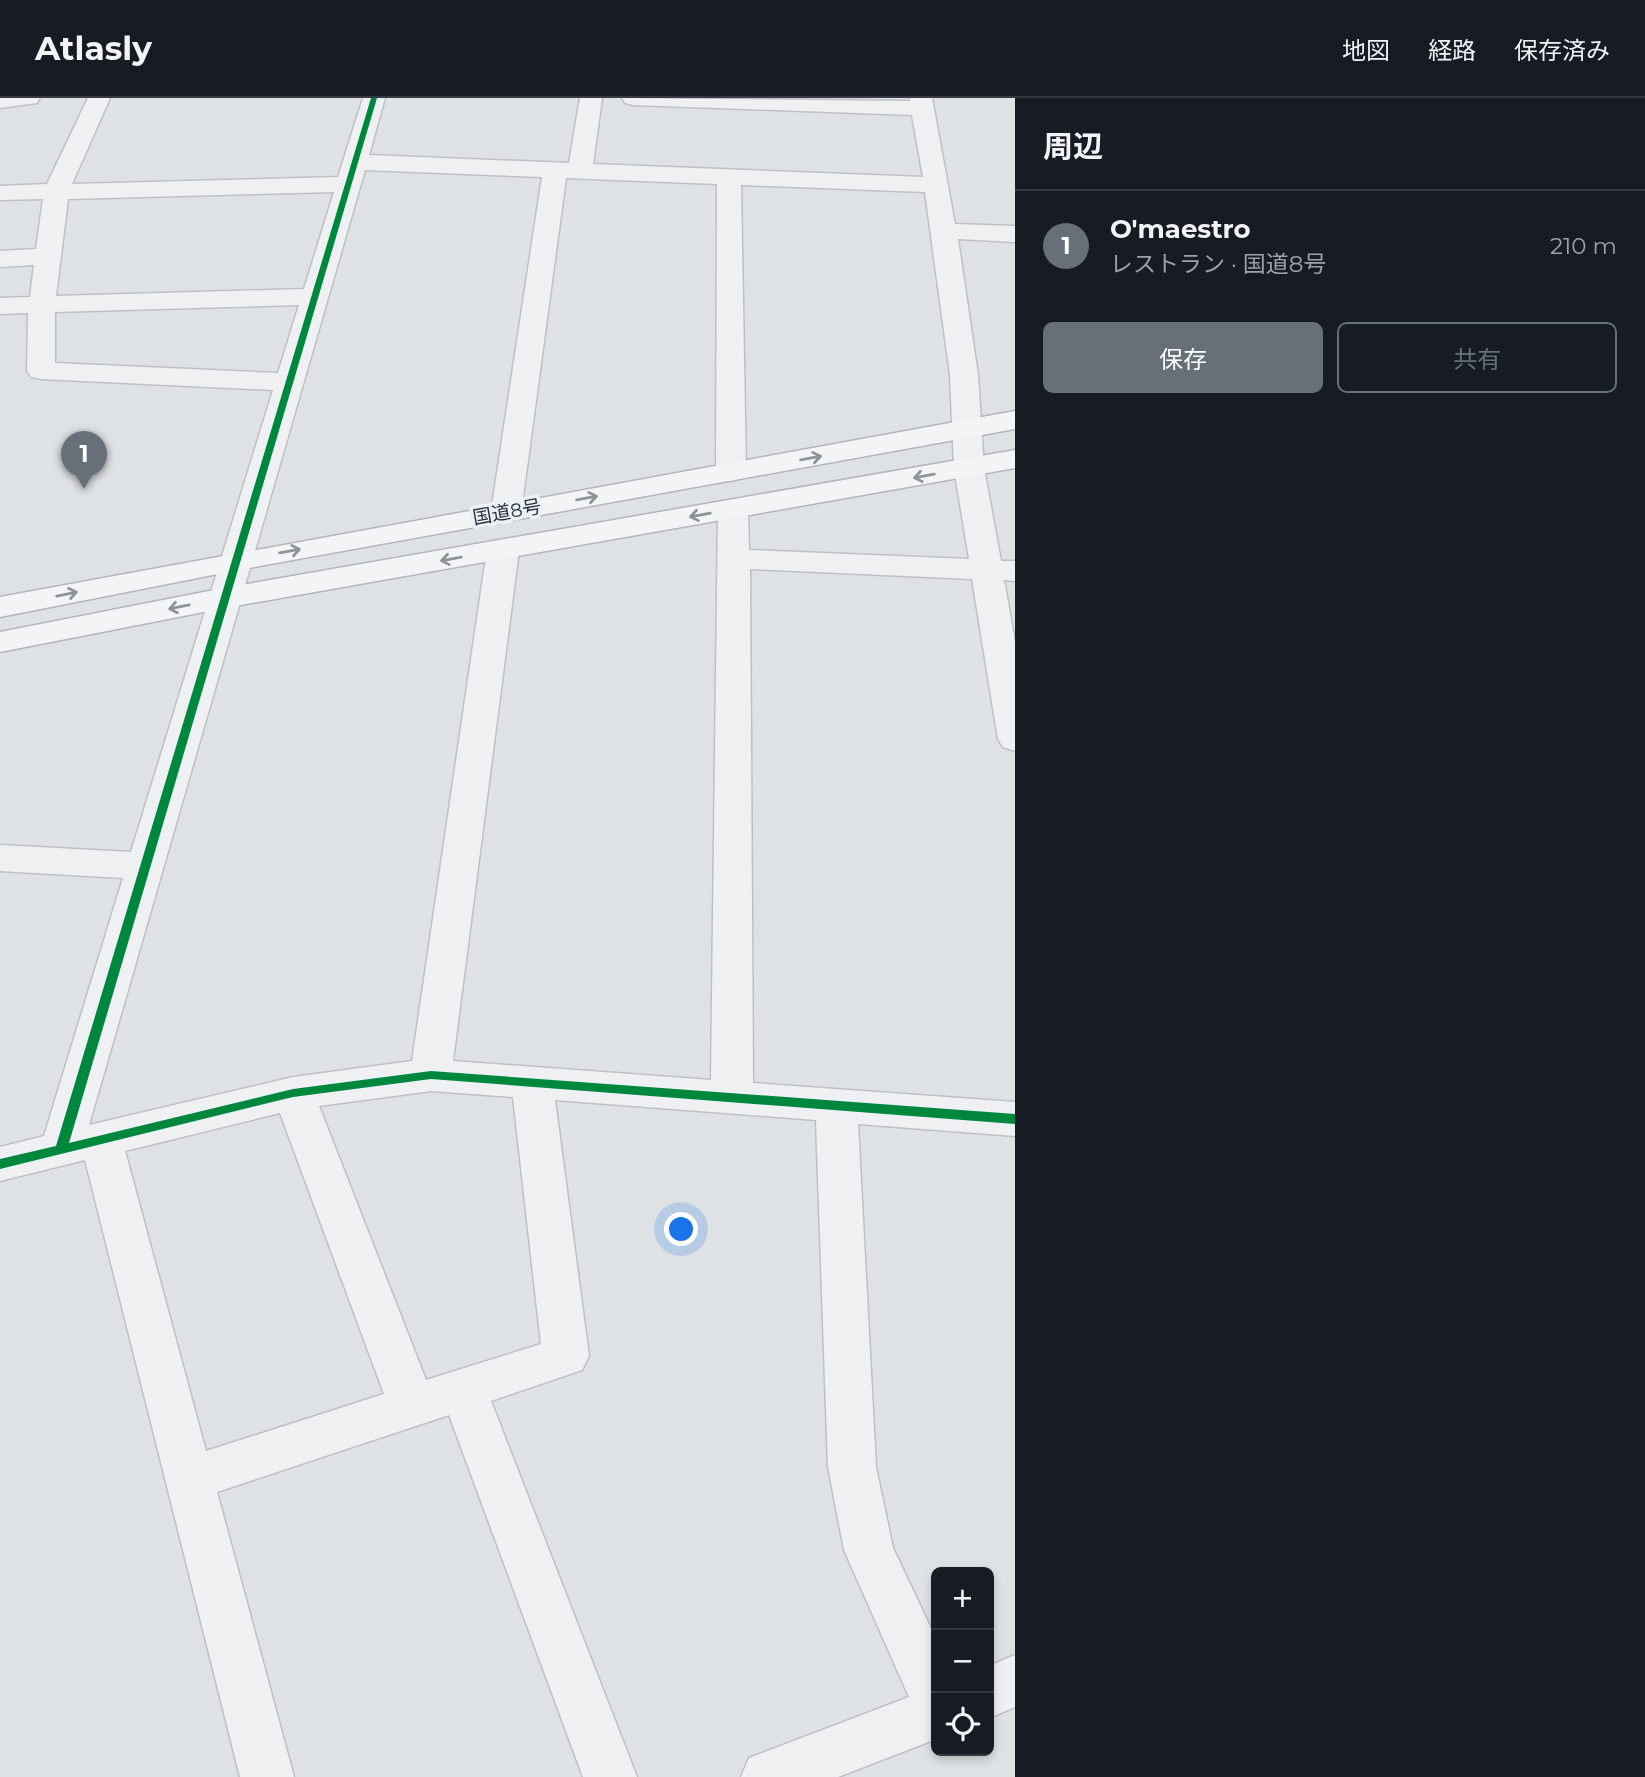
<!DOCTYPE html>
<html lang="ja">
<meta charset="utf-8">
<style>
:root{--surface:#171b24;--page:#242831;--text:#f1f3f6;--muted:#9ea1a6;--line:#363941;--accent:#677078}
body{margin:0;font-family:Montserrat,"Noto Sans JP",sans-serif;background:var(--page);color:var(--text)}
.controls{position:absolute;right:21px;bottom:21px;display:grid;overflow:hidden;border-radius:10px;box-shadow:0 4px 10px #0003}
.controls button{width:63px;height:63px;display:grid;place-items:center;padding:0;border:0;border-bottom:2px solid var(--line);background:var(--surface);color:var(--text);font:35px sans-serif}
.you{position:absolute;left:682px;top:1132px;width:24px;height:24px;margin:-18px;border:5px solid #fff;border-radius:50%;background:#1a73e8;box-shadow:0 0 0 10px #1a73e833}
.badge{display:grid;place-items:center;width:46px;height:46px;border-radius:50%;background:var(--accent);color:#fff;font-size:23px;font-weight:700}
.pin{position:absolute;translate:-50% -58px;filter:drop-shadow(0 2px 4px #0008)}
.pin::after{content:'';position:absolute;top:37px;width:24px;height:21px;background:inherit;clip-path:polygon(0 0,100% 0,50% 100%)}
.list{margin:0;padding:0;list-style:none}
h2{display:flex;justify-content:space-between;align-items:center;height:91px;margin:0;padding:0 28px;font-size:30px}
h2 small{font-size:23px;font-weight:400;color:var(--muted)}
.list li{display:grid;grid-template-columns:46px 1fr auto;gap:21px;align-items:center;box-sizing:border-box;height:112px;padding:0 28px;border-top:2px solid var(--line)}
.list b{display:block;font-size:26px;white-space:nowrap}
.list p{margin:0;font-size:23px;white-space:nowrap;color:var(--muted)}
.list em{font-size:23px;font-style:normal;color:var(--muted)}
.actions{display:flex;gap:14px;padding:21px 28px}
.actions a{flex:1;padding:16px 0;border:2px solid var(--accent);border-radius:10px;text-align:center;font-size:24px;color:var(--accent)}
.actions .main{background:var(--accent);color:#fff}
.icon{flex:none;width:38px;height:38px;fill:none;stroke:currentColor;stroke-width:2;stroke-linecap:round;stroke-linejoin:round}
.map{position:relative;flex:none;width:1015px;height:1679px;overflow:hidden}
header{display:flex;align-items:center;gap:42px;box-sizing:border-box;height:98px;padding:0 35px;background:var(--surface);border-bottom:2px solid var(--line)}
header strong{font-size:33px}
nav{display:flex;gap:38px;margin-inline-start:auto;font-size:24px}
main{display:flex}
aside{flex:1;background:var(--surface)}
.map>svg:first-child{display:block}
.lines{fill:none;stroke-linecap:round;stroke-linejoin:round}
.minor-casing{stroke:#bec0c3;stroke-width:3}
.highway-casing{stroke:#b2b5ba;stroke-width:3}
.minor{fill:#eff0f1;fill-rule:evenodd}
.highway{fill:#f3f4f5;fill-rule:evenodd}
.cycleway-casing{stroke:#edf1f5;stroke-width:5}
.cycleway{fill:#00873e;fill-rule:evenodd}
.oneway{stroke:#8d939a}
.labels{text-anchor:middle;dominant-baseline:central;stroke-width:7;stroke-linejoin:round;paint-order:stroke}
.far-street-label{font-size:19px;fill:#27323e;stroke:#edf1f5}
</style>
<header>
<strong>Atlasly</strong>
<nav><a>地図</a><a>経路</a><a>保存済み</a></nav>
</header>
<main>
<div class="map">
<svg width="1015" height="1679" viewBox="0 0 1015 1679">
<rect width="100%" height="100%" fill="#dfe2e5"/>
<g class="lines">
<!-- minor casing -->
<g class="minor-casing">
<g id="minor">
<polygon points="0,0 40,0 37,5 0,10"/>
<path d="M88,0H110L72,86L338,79L363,0H385L369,57L569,65L580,0H602L593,66L923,79L912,17L633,7L625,5L622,0L910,3V0H932L955,126L1015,128V144L958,141L978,277L984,370L1001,463H1015V483L1004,482L1015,544V653L1003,649L998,641L972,481L750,471L753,985L1015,1004V1038L858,1026L876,1369L893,1450L936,1541V1641L838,1679H741L749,1660L909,1599L844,1452L828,1369L816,1022L555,1002L589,1258L582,1272L491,1303L637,1679H583L449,1317L217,1394L294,1679H240L85,1062L0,1083V1049L44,1038L123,780L0,773V747L131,754L273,292L41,281L31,279L27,273L28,215L0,216V200L30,199L34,167L0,169V153L36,151L43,101L0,102V88L47,86ZM365,72L542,79L491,414L495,420L506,423L517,420L521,414L566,80L717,86L716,374L720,380L731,383L742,380L746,374L741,87L925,94L950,277L954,370L969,461L749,452L748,411L744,405L733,402L722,405L718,411L711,982L453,963L519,452L514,445L503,443L492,445L487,452L412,963L293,979L89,1027ZM334,94L304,191L56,198L68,101ZM299,207L278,275L55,265V214ZM431,993L513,999L541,1246L426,1282L319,1008ZM280,1015L384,1296L206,1353L125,1053Z"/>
<polygon points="1015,1557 1015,1609 989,1620 989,1568"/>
</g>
</g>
<!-- highway casing -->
<g class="highway-casing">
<g id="highway">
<polygon points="1015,313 1015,331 238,472 0,519 0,499"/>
<polygon points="1015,352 1015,370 224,510 0,554 0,534 224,490"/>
</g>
</g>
<!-- minor -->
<use href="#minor" class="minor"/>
<!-- highway -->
<use href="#highway" class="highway"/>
<!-- cycleway casing -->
<g class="cycleway-casing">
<polygon id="cycleway" points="371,0 377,0 69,1045 293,991 431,973 1015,1016 1015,1026 431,981 293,999 0,1071 0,1061 56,1048"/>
</g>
<!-- cycleway -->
<use href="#cycleway" class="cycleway"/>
</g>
<!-- one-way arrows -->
<defs><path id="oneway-shaft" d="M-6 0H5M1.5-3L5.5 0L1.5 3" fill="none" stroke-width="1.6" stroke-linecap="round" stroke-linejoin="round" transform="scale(1.75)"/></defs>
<g class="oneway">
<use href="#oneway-shaft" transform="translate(811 360) rotate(-10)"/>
<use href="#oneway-shaft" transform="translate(924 378) rotate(170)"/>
<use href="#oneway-shaft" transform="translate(587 400) rotate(-10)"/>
<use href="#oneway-shaft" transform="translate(700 417) rotate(170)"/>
<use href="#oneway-shaft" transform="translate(290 453) rotate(-10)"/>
<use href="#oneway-shaft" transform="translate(451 461) rotate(170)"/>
<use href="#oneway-shaft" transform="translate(67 496) rotate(-11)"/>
<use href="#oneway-shaft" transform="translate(179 509) rotate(169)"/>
</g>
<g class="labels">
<!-- far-street labels -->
<g class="far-street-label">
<text transform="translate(507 414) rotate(-10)">国道8号</text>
</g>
</g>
</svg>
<div class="controls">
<button>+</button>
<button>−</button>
<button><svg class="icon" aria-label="locate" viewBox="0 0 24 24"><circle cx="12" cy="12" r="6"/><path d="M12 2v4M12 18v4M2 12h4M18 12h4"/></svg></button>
</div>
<div class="you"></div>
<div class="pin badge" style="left:84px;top:391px">1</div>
</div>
<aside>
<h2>周辺<small></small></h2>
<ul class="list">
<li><span class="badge">1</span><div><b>O'maestro</b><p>レストラン · 国道8号</p></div><em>210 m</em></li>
</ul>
<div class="actions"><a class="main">保存</a><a>共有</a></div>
</aside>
</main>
